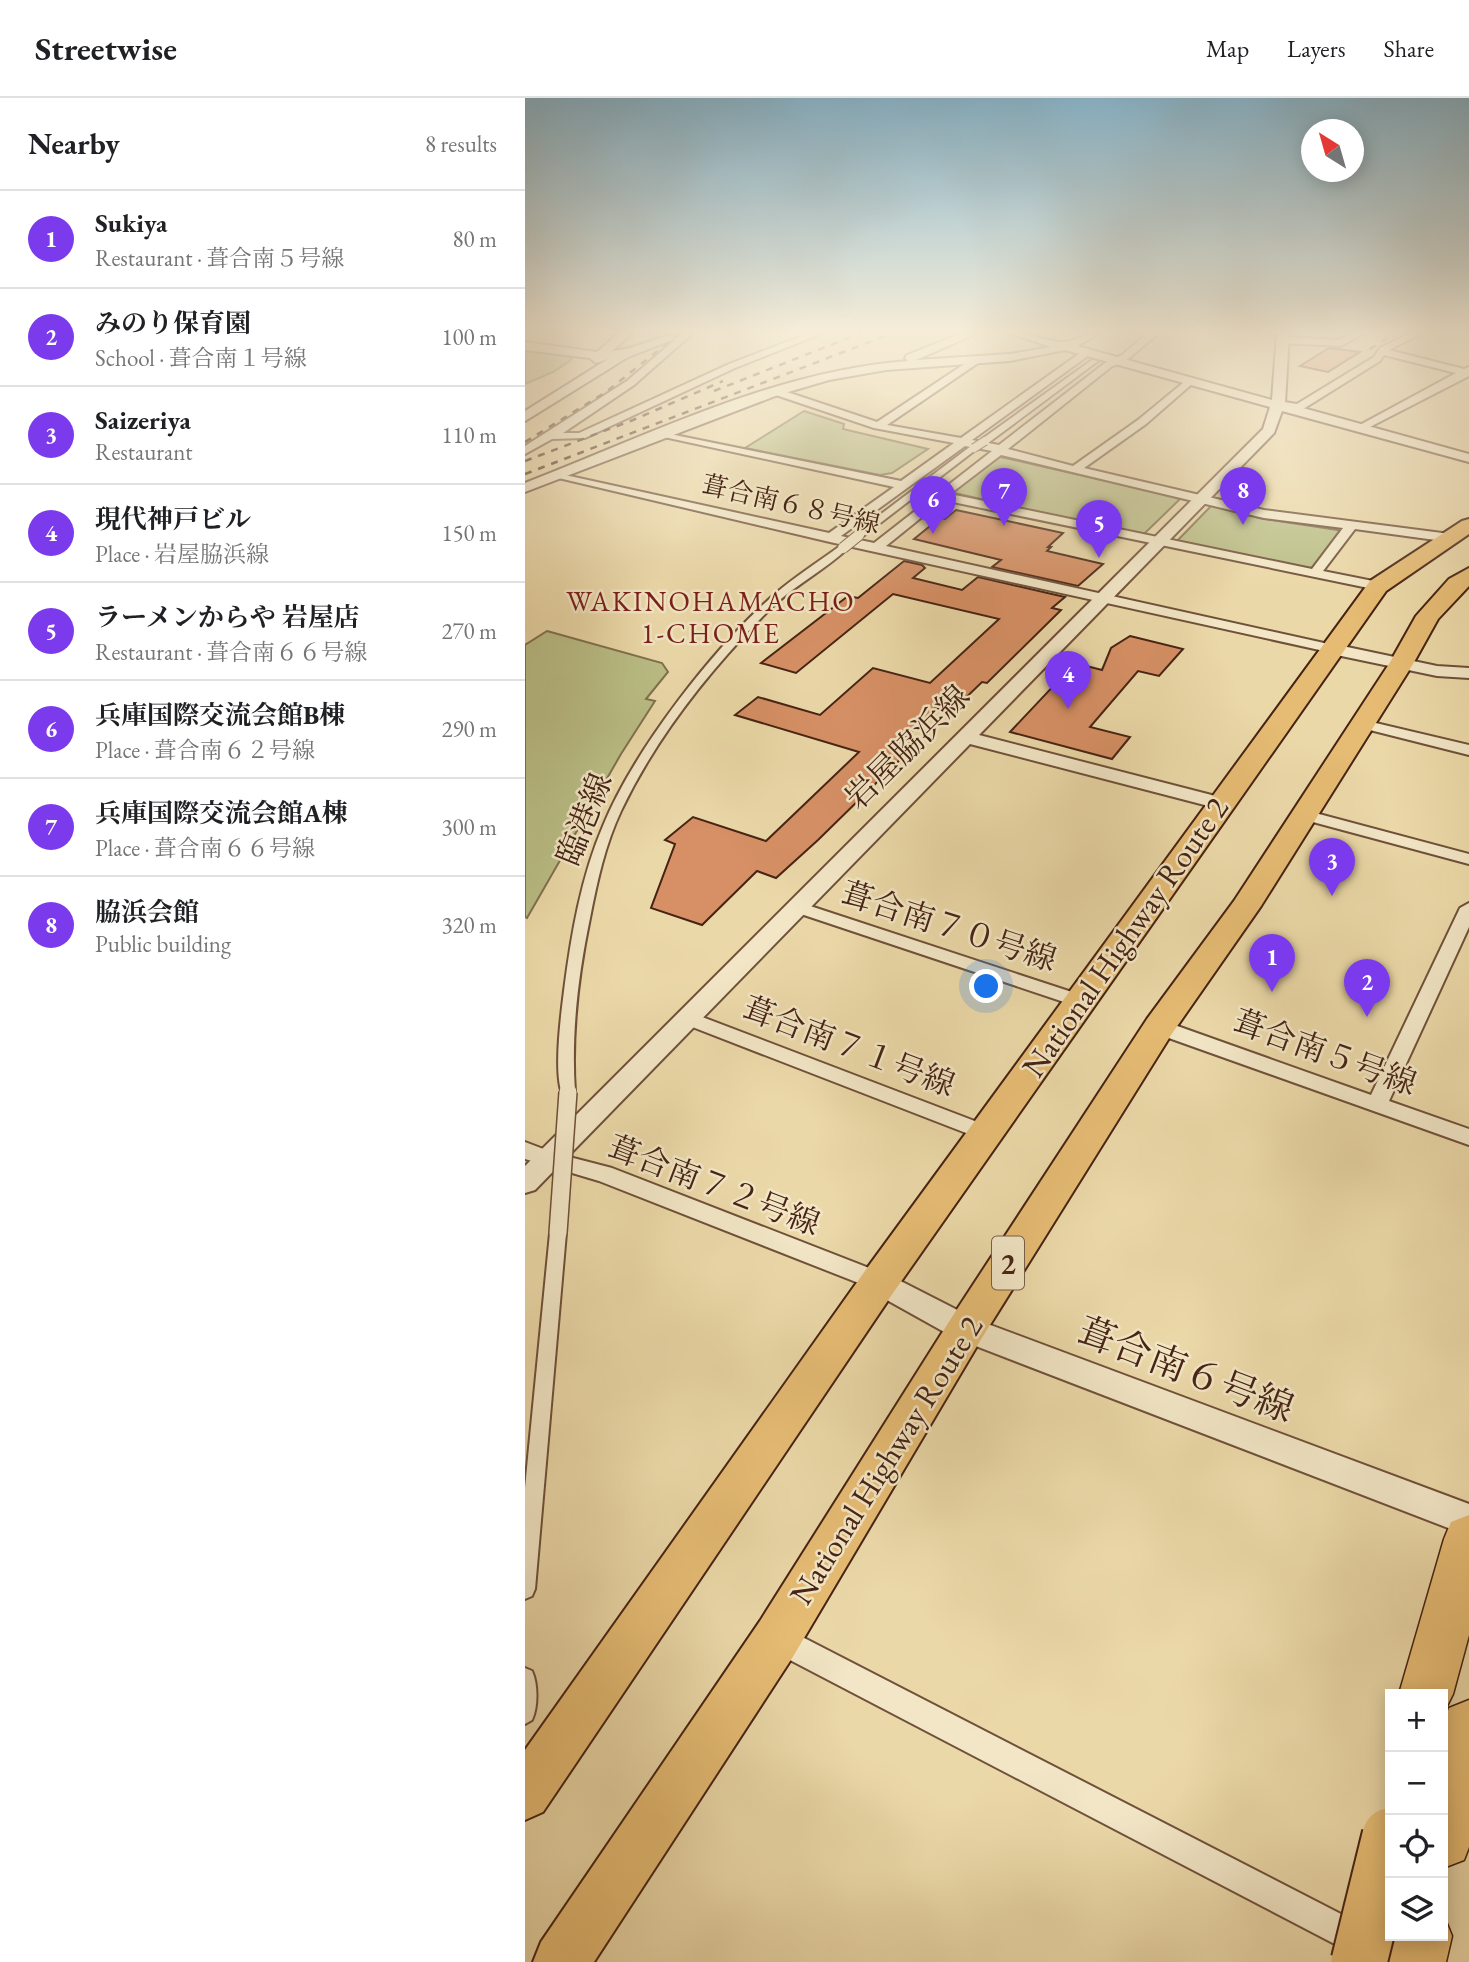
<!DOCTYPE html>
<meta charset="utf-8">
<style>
:root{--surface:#fff;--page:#f2f2f2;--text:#202124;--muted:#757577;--line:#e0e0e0;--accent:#7c3aed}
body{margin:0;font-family:"EB Garamond","Noto Serif JP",serif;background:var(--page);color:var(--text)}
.controls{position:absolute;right:21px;bottom:21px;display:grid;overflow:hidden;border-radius:0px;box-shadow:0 4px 18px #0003}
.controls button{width:63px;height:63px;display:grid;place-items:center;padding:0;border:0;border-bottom:2px solid var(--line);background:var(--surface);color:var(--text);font:35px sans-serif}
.compass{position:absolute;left:776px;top:21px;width:63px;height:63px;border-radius:50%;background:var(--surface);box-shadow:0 4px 18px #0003;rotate:323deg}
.you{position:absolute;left:462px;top:889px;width:24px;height:24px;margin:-18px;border:5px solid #fff;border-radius:50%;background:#1a73e8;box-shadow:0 0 0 10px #1a73e833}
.badge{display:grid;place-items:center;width:46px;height:46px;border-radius:50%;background:var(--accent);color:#fff;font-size:23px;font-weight:700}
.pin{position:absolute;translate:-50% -58px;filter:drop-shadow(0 2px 4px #0008)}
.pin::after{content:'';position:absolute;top:37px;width:24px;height:21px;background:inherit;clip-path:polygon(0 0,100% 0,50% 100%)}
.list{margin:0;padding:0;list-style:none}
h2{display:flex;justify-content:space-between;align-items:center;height:91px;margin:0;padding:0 28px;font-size:30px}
h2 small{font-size:23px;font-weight:400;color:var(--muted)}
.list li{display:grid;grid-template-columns:46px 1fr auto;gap:21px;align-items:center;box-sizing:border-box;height:98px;padding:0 28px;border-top:2px solid var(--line)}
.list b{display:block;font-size:26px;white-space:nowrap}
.list p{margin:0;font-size:23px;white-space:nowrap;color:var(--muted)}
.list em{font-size:23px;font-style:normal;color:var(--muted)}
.icon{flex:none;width:38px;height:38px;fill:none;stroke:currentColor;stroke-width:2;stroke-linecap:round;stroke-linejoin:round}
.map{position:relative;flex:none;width:944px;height:1864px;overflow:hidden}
header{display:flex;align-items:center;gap:42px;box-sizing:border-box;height:98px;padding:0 35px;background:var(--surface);border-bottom:2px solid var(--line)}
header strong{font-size:33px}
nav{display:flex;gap:38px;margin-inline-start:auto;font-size:24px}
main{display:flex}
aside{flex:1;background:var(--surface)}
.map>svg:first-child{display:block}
.green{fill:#babe86;stroke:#80704d;stroke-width:2}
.building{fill:#d79065;stroke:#462314;stroke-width:2}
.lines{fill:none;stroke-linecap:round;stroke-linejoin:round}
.pedestrian-casing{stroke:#6f5039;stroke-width:4}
.minor-casing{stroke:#6f5039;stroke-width:4}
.tertiary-casing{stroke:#6f5039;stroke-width:4}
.trunk-casing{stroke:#462314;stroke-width:4}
.motorway-casing{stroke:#462314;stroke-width:3}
.pedestrian{fill:#f2e6c6;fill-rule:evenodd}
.minor{fill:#f2e6c6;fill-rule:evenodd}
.tertiary{fill:#f2e6c6;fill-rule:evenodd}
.trunk{fill:#e6bc74;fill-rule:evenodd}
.motorway{fill:#e6bc74;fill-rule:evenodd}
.rail{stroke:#462314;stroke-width:2.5;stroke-dasharray:7 7;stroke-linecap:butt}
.pedestrian-bridge-far2-casing{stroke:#6f5039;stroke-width:10;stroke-linecap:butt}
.pedestrian-bridge-far1-casing{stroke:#6f5039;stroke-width:12;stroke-linecap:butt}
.pedestrian-bridge-casing{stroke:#6f5039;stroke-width:20;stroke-linecap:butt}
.motorway-bridge-casing{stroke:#462314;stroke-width:59;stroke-linecap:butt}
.pedestrian-bridge-far2{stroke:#f2e6c6;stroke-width:8}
.pedestrian-bridge-far1{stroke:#f2e6c6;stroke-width:10}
.pedestrian-bridge{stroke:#f2e6c6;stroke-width:17}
.motorway-bridge{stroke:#e6bc74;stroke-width:55}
.labels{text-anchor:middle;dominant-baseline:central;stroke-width:5;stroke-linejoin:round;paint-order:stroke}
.far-street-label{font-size:26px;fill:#462314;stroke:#f2e6c6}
.far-neighbourhood-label{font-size:28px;letter-spacing:2px;fill:#7a1f14;stroke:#f2e6c6}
.shield{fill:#f2e6c6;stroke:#7a5e49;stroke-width:2}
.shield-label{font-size:30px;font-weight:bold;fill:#462314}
.street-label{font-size:32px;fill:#462314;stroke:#f2e6c6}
.near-street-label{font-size:38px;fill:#462314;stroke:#f2e6c6}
</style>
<header>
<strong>Streetwise</strong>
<nav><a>Map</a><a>Layers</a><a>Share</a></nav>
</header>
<main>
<aside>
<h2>Nearby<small>8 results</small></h2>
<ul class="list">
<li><span class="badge">1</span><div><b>Sukiya</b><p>Restaurant · 葺合南５号線</p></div><em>80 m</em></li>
<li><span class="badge">2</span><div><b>みのり保育園</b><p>School · 葺合南１号線</p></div><em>100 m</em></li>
<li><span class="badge">3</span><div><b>Saizeriya</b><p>Restaurant</p></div><em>110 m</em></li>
<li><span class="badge">4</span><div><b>現代神戸ビル</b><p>Place · 岩屋脇浜線</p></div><em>150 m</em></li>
<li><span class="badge">5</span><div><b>ラーメンからや 岩屋店</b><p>Restaurant · 葺合南６６号線</p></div><em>270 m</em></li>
<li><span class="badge">6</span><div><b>兵庫国際交流会館B棟</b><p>Place · 葺合南６２号線</p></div><em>290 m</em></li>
<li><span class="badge">7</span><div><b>兵庫国際交流会館A棟</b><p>Place · 葺合南６６号線</p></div><em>300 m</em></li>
<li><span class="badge">8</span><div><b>脇浜会館</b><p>Public building</p></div><em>320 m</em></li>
</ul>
</aside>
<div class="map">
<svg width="944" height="1864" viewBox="0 0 944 1864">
<rect width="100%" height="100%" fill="#ebd8a8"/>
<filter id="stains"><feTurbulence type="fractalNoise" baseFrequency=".00286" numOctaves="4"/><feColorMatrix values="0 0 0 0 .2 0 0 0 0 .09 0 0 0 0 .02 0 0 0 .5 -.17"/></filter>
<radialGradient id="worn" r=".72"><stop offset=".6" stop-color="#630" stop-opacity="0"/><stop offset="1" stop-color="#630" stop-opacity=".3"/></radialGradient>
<!-- green -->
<g class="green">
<polygon points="0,252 47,258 46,262 28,274 0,286"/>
<polygon points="279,313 319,326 318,331 403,351 367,375 355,377 220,350"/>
<polygon points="471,358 656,400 618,437 425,394"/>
<polygon points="687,407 734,420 819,433 786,471 652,443"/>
<polygon points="22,533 137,565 143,574 121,601 130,603 96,656 2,820 0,819 0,547"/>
</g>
<!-- building -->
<g class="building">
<polygon points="804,250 835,254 803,274 775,268"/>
<polygon points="431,412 538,435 523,449 526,449 522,453 578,466 553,488 467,469 476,462 389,441 415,420 420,421"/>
<polygon points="379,463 397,467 400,470 388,480 437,492 453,479 540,499 527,510 536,512 462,585 457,584 426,614 410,610 378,642 392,645 293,742 251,780 232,773 177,827 126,810 150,746 140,742 168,719 241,743 334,654 210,617 233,599 295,617 348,570 405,585 474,521 368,496 271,575 236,565 323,498 333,500"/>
<polygon points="605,538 658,551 634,578 613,573 565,629 605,639 587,661 485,634 550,565 577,572 586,550"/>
</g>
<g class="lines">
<!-- pedestrian casing -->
<g class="pedestrian-casing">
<g id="pedestrian">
<polygon points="567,262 573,263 463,345 457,345 457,341"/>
<polygon points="446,348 453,350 337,439 331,439 331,435"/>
<path d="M315,448L323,450C300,472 270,487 247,509C188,568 132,637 96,713C80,747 72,784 65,820C53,878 46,935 50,994L48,998H38C28,977 36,917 39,893C46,838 56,779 78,728C109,652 189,549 251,495C271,478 293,464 315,448Z"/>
<polygon points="33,1129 39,1131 41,1135 10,1491 7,1498 0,1501 0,1390 25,1135 27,1131"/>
<path d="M0,1570L7,1573C13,1586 13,1609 7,1622L0,1626Z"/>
</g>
</g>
<!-- minor casing -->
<g class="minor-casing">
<g id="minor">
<polygon points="158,235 168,235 109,287 38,335 54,335 204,266 285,235 298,235 210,270 60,340 27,341 0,356 0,348 102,283"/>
<path d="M623,235H634L603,261L586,269L483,351L548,368L613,322L664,280L669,283L668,285L621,326L559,370L739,412L925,436L931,440L925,444L830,431L798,473L858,485V491L853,492L418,402L361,448L808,547L813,548V554L808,555L305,444L25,378L31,375L304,435L369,389L130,337L135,334L376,383L429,345L349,330L245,295V291H253L352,324L447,261H453V265L362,327L436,340L558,253H564V257L447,342L474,347L580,265L597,257ZM440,348L467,353L349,445L316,438ZM476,357L739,420L818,430L787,471L425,396Z"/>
<polygon points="827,235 839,235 816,248 756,245 751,242 756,239 814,242"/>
<polygon points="885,235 897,235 864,252 939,271 944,269 944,278 837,333 833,332 833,328 931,275 859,257 855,263 778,311 753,309 748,306 753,303 772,306 849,259 855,250"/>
<polygon points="838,622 944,647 944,657 833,629 831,626"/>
<polygon points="779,712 944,756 944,766 773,720 771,717 773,714"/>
<polygon points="273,804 562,899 564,903 562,907 548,907 267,813 264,809 267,805"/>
<polygon points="944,805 944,829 864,1003 944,1031 944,1047 627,934 624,929 627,924 641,924 846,997 935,810"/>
<polygon points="164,914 468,1030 471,1035 468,1040 461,1043 454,1040 157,925 154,920 157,915"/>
<polygon points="0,1044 29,1055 87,1070 362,1177 365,1184 362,1191 354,1193 74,1083 0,1061"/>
<polygon points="252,1526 847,1832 852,1843 847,1854 836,1859 825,1854 242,1550 238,1540 242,1530"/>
</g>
</g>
<!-- tertiary casing -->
<g class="tertiary-casing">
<g id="tertiary">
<path d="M94,235H107L87,253C115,251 138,234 166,235L103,259L0,323V313L83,261L71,265L65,260L0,252V244L72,254Z"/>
<path d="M437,235H453L391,262L485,256L526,249L484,235C503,235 518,242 536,244C547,245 560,235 575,235L552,248L747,302L752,235H764L760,305L944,356V364L757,313L749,335L454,637L702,701L705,705L702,709L695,711L445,646L10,1092L0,1095V1068L738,331L745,309L540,252L485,263L361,272L304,282L253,297L0,394V385C124,337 249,273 383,263L380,260L382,257Z"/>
<polygon points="808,546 912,568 944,570 944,580 912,578 802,555 799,551 802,547"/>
<polygon points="354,1172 452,1222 944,1406 944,1438 430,1240 344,1192 339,1184 344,1176"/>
</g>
</g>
<!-- trunk casing -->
<g class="trunk-casing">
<g id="trunk">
<polygon points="944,421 944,436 861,493 368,1195 18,1714 0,1722 0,1652 340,1173 845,483 937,423"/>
<polygon points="944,470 944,488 913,521 888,566 736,808 646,937 455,1243 269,1557 69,1864 8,1864 16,1844 235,1523 427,1219 622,921 709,803 864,566 891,518 924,481"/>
</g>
</g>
<!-- motorway casing -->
<g class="motorway-casing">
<g id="motorway">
<polygon points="944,1417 944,1537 928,1596 918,1616 918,1596 874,1596 919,1441 926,1424"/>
<polygon points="944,1602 944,1749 939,1762 918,1770 918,1626 924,1610"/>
<polygon points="918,1816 927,1838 921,1864 859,1864 865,1838 918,1838"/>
</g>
</g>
<!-- pedestrian -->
<use href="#pedestrian" class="pedestrian"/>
<!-- minor -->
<use href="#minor" class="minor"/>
<!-- tertiary -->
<use href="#tertiary" class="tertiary"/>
<!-- trunk -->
<use href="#trunk" class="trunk"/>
<!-- motorway -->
<use href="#motorway" class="motorway"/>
<!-- rail -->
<g class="rail">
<polyline points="845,251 870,235"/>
<polyline points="189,293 336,235"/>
<polyline points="0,344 81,294 155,235"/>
<polyline points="0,363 108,322 198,283"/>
<polyline points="0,376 368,235"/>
</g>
<!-- pedestrian-bridge-far2 casing -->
<g class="pedestrian-bridge-far2-casing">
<polyline id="pedestrian-bridge-far2" points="449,350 460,343"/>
</g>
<!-- pedestrian-bridge-far1 casing -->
<g class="pedestrian-bridge-far1-casing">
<polyline id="pedestrian-bridge-far1" points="318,450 334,437"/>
</g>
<!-- pedestrian-bridge casing -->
<g class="pedestrian-bridge-casing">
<polyline id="pedestrian-bridge" points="33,1135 43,994"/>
</g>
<!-- motorway-bridge casing -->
<g class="motorway-bridge-casing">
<polyline id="motorway-bridge" points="834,1864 865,1738"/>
</g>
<!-- pedestrian-bridge-far2 -->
<use href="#pedestrian-bridge-far2" class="pedestrian-bridge-far2"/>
<!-- pedestrian-bridge-far1 -->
<use href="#pedestrian-bridge-far1" class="pedestrian-bridge-far1"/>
<!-- pedestrian-bridge -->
<use href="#pedestrian-bridge" class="pedestrian-bridge"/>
<!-- motorway-bridge -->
<use href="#motorway-bridge" class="motorway-bridge"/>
</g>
<!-- sky -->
<linearGradient id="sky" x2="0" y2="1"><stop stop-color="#88b6cd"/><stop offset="0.47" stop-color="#f6edd8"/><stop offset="1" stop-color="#f6edd8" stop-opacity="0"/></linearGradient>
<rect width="944" height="496" fill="url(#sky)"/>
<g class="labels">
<!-- far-street labels -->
<g class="far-street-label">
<text transform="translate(266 406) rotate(13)">葺合南６８号線</text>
</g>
<!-- far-neighbourhood labels -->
<g class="far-neighbourhood-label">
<text x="186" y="503">WAKINOHAMACHO<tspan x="186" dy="32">1-CHOME</tspan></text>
</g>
<!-- shield labels -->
<rect class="shield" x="467" y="1138.5" width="32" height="53" rx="5"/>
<g class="shield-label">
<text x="483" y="1165">2</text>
</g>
<!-- street labels -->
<g class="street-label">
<text transform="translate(382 649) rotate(-45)">岩屋脇浜線</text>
<text transform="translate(59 721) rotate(-68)">臨港線</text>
<text transform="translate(424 828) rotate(18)">葺合南７０号線</text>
<text transform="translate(600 839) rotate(-55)">National Highway Route 2</text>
<text transform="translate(324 948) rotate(21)">葺合南７１号線</text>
<text transform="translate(800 954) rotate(20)">葺合南５号線</text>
<text transform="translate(189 1087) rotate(21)">葺合南７２号線</text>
<text transform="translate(361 1362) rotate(-58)">National Highway Route 2</text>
</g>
<!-- near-street labels -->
<g class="near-street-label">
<text transform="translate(661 1271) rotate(21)">葺合南６号線</text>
</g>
</g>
<rect width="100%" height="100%" filter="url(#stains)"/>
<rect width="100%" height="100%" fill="url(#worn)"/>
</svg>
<div class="controls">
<button>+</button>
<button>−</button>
<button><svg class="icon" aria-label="locate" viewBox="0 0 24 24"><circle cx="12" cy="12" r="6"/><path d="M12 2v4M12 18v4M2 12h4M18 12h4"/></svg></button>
<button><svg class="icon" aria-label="layers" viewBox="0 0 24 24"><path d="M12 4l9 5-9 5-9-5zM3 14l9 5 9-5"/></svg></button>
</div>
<svg class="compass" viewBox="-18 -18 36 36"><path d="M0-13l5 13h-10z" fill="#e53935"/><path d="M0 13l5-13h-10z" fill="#757577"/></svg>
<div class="you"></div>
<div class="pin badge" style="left:747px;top:894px">1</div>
<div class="pin badge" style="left:842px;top:919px">2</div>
<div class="pin badge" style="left:807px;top:798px">3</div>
<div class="pin badge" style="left:543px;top:611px">4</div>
<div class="pin badge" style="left:574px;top:460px">5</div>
<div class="pin badge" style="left:408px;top:436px">6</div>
<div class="pin badge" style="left:479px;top:428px">7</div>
<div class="pin badge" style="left:718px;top:427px">8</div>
</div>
</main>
